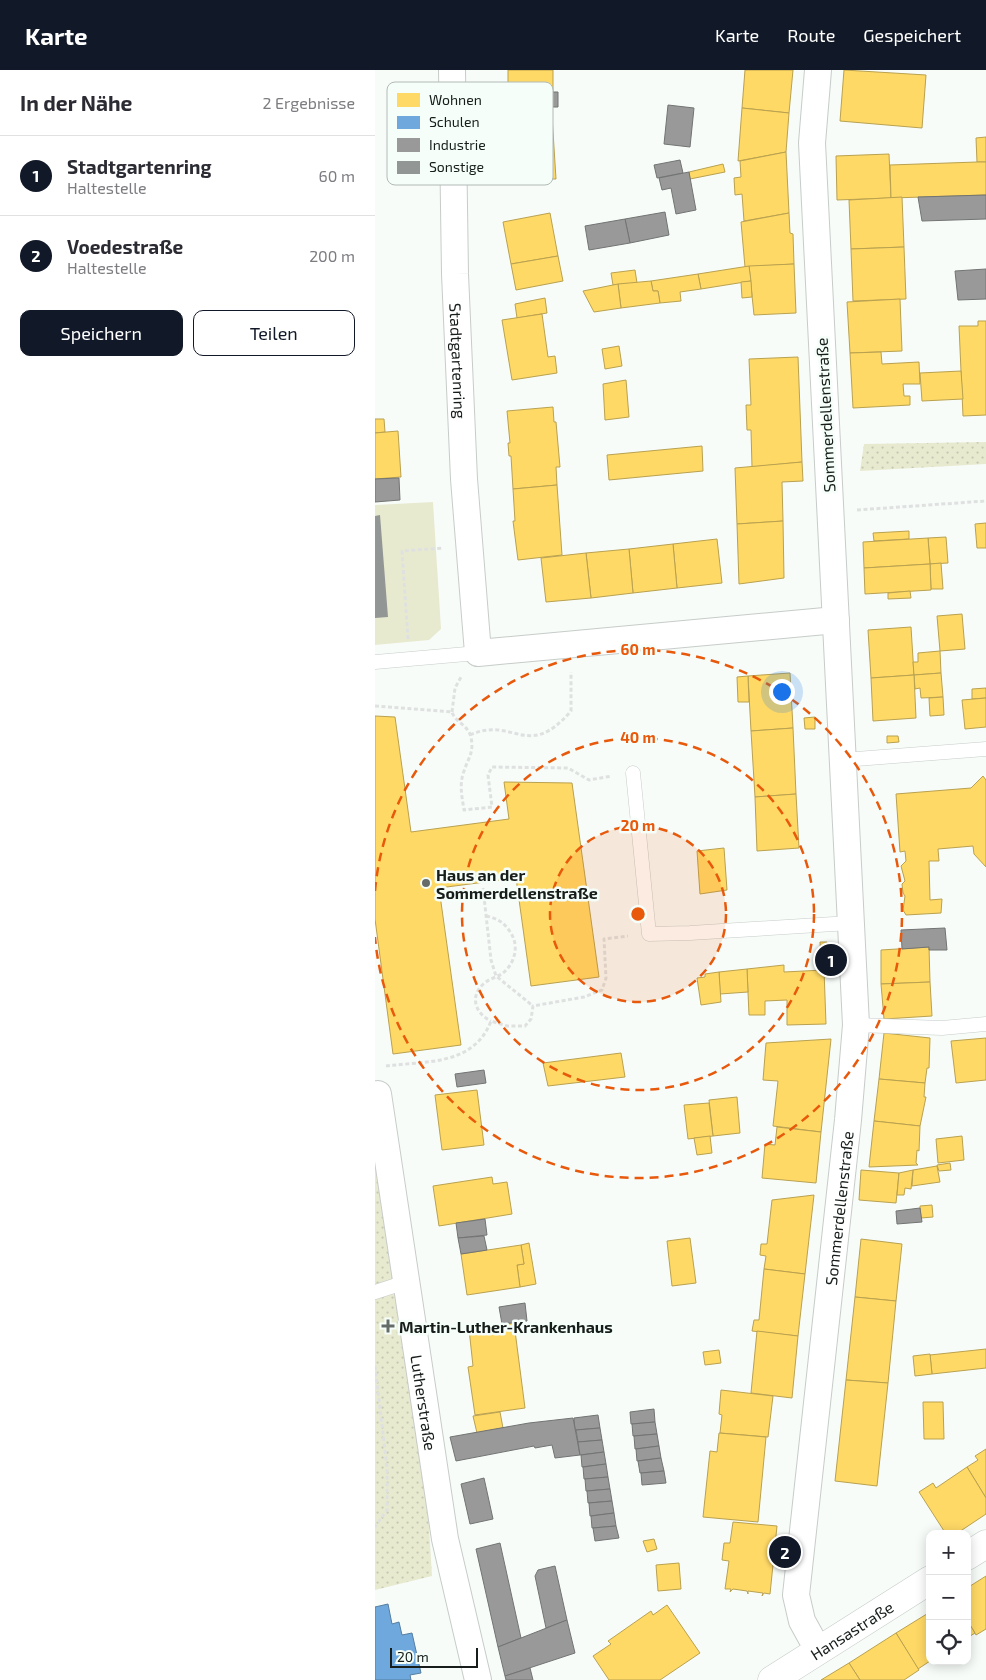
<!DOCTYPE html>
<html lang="de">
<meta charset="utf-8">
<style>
:root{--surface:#fff;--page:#f2f2f3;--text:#2b2b33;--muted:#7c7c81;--line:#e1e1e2;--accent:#111827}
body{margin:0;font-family:"Exo 2",sans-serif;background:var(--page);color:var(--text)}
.controls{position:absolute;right:15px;bottom:15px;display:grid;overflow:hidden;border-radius:10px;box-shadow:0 2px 12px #0003}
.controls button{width:45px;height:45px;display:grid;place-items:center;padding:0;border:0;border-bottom:1px solid var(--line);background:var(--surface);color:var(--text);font:25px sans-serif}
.scale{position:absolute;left:15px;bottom:12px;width:88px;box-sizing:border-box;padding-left:5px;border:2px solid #171d1a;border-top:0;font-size:14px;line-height:18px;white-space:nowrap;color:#171d1a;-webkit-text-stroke:4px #f5fef9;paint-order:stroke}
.you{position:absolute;left:406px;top:621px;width:18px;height:18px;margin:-12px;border:4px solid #fff;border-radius:50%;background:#1a73e8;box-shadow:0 0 0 8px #1a73e833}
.badge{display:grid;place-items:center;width:32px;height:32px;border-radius:50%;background:var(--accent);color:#fff;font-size:16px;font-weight:700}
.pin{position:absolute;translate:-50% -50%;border:2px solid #fff;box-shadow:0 1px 5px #0006}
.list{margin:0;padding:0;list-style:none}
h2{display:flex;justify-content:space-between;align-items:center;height:65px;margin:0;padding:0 20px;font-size:21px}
h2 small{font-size:16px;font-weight:400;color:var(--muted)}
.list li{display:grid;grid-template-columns:32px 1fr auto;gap:15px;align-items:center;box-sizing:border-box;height:80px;padding:0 20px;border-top:1px solid var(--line)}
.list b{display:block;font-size:19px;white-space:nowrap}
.list p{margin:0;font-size:16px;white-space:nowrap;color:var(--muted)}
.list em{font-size:16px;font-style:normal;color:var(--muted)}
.actions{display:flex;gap:10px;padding:15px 20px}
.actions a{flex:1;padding:11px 0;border:1px solid var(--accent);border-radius:10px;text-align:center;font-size:18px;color:var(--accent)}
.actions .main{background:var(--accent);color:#fff}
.icon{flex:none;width:28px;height:28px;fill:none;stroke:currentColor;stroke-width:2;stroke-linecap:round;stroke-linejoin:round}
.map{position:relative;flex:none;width:611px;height:1610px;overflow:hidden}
header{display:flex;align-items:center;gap:30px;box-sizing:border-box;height:70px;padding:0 25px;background:var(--accent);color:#fff}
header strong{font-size:24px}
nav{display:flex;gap:28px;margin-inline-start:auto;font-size:18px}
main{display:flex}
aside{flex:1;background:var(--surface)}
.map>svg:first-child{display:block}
.grass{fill:url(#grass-dots)}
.green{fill:#e8ead0}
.homes{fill:#ffd966;stroke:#b9a14f}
.schools{fill:#6fa8dc;stroke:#557ea2}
.industry{fill:#999;stroke:#727473}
.building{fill:#929795}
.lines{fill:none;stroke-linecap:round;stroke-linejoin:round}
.lane-casing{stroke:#c7ccc9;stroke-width:15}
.street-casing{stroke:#c7ccc9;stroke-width:28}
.secondary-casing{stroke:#c7ccc9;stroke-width:29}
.path{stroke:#dfe1e0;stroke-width:3;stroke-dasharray:4 2.5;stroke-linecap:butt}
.lane{stroke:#fefffe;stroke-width:14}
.street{stroke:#fefffe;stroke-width:26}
.secondary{stroke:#fefffe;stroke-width:28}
.ring{fill:none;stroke:#e8590c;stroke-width:2.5;stroke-dasharray:9 6}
.poi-dot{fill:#656b68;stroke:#f5fef9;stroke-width:2}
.labels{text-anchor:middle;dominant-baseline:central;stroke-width:5;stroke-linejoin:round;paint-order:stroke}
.street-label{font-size:16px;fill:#171d1a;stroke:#f5fef9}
.poi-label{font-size:16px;font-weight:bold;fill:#171d1a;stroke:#f5fef9;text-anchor:start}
.key{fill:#f5fef9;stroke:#b2bab6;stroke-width:1}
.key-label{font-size:14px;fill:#171d1a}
.centre{fill:#e8590c;stroke:#f5fef9;stroke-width:2.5}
.ring-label{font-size:15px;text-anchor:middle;font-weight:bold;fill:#e8590c;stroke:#f5fef9;stroke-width:5;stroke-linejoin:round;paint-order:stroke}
</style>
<header>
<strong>Karte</strong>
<nav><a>Karte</a><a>Route</a><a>Gespeichert</a></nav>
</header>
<main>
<aside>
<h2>In der Nähe<small>2 Ergebnisse</small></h2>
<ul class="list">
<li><span class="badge">1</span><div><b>Stadtgartenring</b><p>Haltestelle</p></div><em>60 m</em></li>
<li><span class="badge">2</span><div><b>Voedestraße</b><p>Haltestelle</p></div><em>200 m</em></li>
</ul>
<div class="actions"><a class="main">Speichern</a><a>Teilen</a></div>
</aside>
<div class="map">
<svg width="611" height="1610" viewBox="0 0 611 1610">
<defs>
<pattern id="grass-dots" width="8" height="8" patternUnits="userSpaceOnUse" patternTransform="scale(1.25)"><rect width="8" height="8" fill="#e8ead0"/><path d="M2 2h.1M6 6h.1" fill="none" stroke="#c6c8b2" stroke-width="1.8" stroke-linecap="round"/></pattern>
</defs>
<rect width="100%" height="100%" fill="#f7fcf9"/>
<!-- grass -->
<g class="grass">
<polygon points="611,372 611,394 485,401 489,374"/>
<polygon points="0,1085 52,1424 57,1506 0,1520"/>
</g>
<!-- green -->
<polygon class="green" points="58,432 66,559 54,570 0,575 0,435"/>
<!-- homes -->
<g class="homes">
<rect x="133" y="0" width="45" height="22"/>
<polygon points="370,0 418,0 414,43 367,38"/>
<polygon points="469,0 551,5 547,58 465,51"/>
<polygon points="367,38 414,43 411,82 363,91"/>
<polygon points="133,45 177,46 181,109 164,109 164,112 149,113 149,109 134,110 134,88 131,82 130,72 134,68"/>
<polygon points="611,67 611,92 602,92 601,68"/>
<polygon points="411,82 414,143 369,151 367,124 360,125 359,108 366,107 365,91"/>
<polygon points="514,84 516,128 462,130 461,86"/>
<polygon points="602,92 611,92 611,125 516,128 515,95"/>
<polygon points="348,94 350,102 315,109 314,102"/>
<polygon points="527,127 529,177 476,179 474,130"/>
<polygon points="175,143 183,186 136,194 128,152"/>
<polygon points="414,143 415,163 418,164 419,194 370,197 366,152"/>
<polygon points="529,177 531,229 478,231 476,179"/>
<polygon points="183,186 188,211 141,220 136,194"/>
<polygon points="419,194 421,243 379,245 374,196"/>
<polygon points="374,196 376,211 326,219 323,204"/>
<polygon points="260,200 262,213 238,215 236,203"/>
<polygon points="323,204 326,219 305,222 306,231 285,233 283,221 278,221 276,211"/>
<polygon points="276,211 278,221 283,221 285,233 246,238 243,214"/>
<polygon points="376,211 377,227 367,228 366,212"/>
<polygon points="243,214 246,238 219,242 208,221"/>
<polygon points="170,228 172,243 142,248 140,234"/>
<polygon points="525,229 527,281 475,283 472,232"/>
<polygon points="167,244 173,287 180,286 182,303 137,310 127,250"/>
<polygon points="603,251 611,251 611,345 588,346 584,256 603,256"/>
<polygon points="244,276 247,296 230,299 227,279"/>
<polygon points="506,282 507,294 544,292 545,314 528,314 529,326 535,326 535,335 478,338 475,283"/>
<polygon points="423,287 427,392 377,397 376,360 372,360 371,335 376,335 374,289"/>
<polygon points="586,301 588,329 547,331 545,303"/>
<polygon points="251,310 254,347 230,350 228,314"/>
<polygon points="178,337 179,352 181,352 185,397 181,397 182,415 138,419 136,386 134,386 133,373 135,373 132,341"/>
<polygon points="0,349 9,349 10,362 0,363"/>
<polygon points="23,361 26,407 0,409 0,363"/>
<polygon points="327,376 328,401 234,410 232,385"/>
<polygon points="427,392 428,411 407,412 408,451 362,454 360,398"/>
<polygon points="182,415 187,485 143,490 138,451 140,451 138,419"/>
<polygon points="408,451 409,508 364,514 362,454"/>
<polygon points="611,453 611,478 602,478 600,454"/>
<polygon points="534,461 534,469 499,471 498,463"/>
<polygon points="571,467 573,493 555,494 553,468"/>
<polygon points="553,468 555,494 489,498 488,472"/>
<polygon points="342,469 347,513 302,518 298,474"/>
<polygon points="298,474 302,518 258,523 254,479"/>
<polygon points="254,479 258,523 216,528 211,483"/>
<polygon points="211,483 216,528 171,532 166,488"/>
<polygon points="566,493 568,519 556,519 555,494"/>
<polygon points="555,494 556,520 490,524 489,498"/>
<polygon points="535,521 536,528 513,529 513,523"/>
<polygon points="587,544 590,579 565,581 562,546"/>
<polygon points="536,557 539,605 496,608 493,560"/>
<polygon points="565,581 566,603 539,605 538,592 543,592 543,583"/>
<polygon points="415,603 418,658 376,661 373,606"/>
<polygon points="566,603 568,627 546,628 545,618 540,619 539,605"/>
<polygon points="539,605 541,648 498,651 496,608"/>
<polygon points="373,606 374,632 363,632 362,607"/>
<polygon points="611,618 611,628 597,629 597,619"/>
<polygon points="568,627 569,645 555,646 554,628"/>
<polygon points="611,628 611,657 590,659 587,630"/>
<polygon points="0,646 20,647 36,762 134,749 129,712 197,713 224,907 156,916 141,808 64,818 86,975 18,984 0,849"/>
<polygon points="440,647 440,659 430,659 429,648"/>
<polygon points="418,658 421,724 380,727 376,661"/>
<polygon points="512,666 523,666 524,672 512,673"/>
<polygon points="608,706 611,710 611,797 599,784 598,776 563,779 564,791 554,791 555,830 567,829 566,843 531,845 528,840 530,826 528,823 527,814 530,811 526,796 531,791 530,781 525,782 521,724 596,718"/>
<polygon points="421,724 424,778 382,781 380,727"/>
<polygon points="349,778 352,820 325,824 322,781"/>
<polygon points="445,872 452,872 453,890 446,891"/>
<polygon points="554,877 555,912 506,914 506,880"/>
<polygon points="409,895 409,902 449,900 451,954 412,955 412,930 390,931 390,945 374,945 372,899"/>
<polygon points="372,899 373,922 345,924 344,902"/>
<polygon points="344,902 346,932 326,935 322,908 330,907 330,904"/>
<polygon points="555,912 557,946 509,949 506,914"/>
<polygon points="509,963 555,968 554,998 552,998 550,1013 504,1009"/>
<polygon points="611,968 611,1010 581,1013 576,971"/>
<polygon points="456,969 446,1062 398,1056 403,1011 388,1010 391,973"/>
<polygon points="246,983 250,1007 173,1016 168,993"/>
<polygon points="504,1009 550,1013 549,1027 551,1027 545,1056 499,1051"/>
<polygon points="102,1020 109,1075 67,1080 60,1025"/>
<polygon points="362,1027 365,1063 338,1066 334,1030"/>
<polygon points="334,1033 338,1066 313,1069 309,1035"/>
<polygon points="499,1051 545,1056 544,1081 542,1080 541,1093 543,1095 494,1097"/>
<polygon points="402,1057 446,1062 441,1113 387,1108 390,1074 400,1075"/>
<polygon points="335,1066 337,1083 322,1085 319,1068"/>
<polygon points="587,1066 589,1090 563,1093 561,1069"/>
<polygon points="575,1093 576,1100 564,1101 562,1095"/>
<polygon points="562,1096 565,1112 537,1116 538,1100"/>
<polygon points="486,1100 524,1103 521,1133 484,1130"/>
<polygon points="538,1100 536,1119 530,1118 529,1125 522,1125 524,1103"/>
<polygon points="117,1107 118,1114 132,1112 137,1144 64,1156 58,1116"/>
<polygon points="439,1125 430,1204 389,1199 391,1186 385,1185 386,1174 392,1174 397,1130"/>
<polygon points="557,1135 558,1147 546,1148 545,1136"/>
<polygon points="315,1168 321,1213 297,1216 292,1171"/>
<polygon points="486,1169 527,1174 521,1231 480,1227"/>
<polygon points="154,1173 161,1214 145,1217 142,1195 149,1194 146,1175"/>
<polygon points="146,1175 149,1194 142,1195 145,1217 92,1225 86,1184"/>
<polygon points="389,1199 430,1204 423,1266 377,1261 379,1250 384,1250"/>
<polygon points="480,1227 521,1231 513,1313 471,1310"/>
<polygon points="139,1253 150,1338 100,1345 93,1297 98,1296 94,1259"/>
<polygon points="382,1261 423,1266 417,1328 376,1323"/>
<polygon points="611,1279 611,1298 557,1304 555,1285"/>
<polygon points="344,1280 346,1293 330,1295 328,1282"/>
<polygon points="555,1284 557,1304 540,1306 538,1286"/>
<polygon points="471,1310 513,1313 502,1416 460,1411"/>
<polygon points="346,1320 398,1326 393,1367 345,1363 347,1345 344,1344"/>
<polygon points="548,1332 568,1332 569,1369 549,1369"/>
<polygon points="125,1342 128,1358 102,1363 98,1346"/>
<polygon points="344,1363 391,1367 383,1452 328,1447 335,1381 342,1382"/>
<polygon points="611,1379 611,1428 592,1397 603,1390 600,1386"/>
<polygon points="592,1397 611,1428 611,1444 581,1464 571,1464 544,1422 558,1413 561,1418"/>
<polygon points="358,1452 402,1456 395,1524 389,1523 387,1526 388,1523 373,1521 373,1524 372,1521 358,1519 355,1522 356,1519 350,1519 354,1491 347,1490 349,1473 355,1473"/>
<polygon points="279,1469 282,1479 272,1482 268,1471"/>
<polygon points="304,1493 306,1519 283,1521 281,1495"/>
<polygon points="611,1506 611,1559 601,1565 592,1550 592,1518"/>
<polygon points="292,1535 325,1583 285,1610 234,1610 218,1586 236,1574 233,1571 276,1541 278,1545"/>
<polygon points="555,1542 555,1591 543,1599 521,1563"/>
<polygon points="592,1550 600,1563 592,1568"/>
<polygon points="521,1563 544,1600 529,1610 485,1610 474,1593"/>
<polygon points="474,1593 485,1610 446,1610"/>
</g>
<!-- schools -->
<polygon class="schools" points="13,1534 17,1554 24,1552 27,1565 37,1563 46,1603 35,1605 36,1610 0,1610 0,1537"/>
<!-- industry -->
<g class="industry">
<polygon points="133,22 183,22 183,37 175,37 175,46 133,45"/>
<polygon points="293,35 319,38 315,77 289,74"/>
<polygon points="305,90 308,103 282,108 279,95"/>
<polygon points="314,102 321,140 301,144 296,118 287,120 284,108"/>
<polygon points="611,125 611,149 547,151 543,127"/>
<polygon points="290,142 294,165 255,173 250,149"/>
<polygon points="250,149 255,173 214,180 210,156"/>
<polygon points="611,199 611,229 583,230 580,201"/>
<polygon points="24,408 25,430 0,432 0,409"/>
<polygon points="570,858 572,880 554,880 554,877 527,879 526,860"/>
<polygon points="109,1000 111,1013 82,1017 80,1004"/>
<polygon points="545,1138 547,1152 522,1154 521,1141"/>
<polygon points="110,1149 112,1165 83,1168 81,1153"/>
<polygon points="109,1166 112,1180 86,1184 83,1168"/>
<polygon points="150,1233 152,1251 127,1254 124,1237"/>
<polygon points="279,1339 280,1352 256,1354 255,1342"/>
<polygon points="223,1345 225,1358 200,1360 199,1348"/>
<polygon points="198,1348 205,1385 180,1388 177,1375 160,1378 159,1376 81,1391 75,1367 154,1353"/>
<polygon points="280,1352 282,1364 258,1366 257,1354"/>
<polygon points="225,1358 227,1370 203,1372 201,1360"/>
<polygon points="282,1364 284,1376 260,1379 259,1366"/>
<polygon points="227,1370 229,1382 205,1385 203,1372"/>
<polygon points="284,1376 286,1388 262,1391 261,1379"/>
<polygon points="229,1382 231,1394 207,1397 206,1385"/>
<polygon points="286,1388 289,1401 265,1403 263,1391"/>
<polygon points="231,1394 233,1407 209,1409 208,1397"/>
<polygon points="289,1401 291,1413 267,1415 266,1403"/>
<polygon points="233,1407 235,1419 211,1421 210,1409"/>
<polygon points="109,1408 118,1449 95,1454 86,1414"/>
<polygon points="235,1419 237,1431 213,1433 212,1421"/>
<polygon points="237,1431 239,1443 215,1446 214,1433"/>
<polygon points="239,1443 241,1456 217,1458 216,1446"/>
<polygon points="241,1456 244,1468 220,1471 218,1458"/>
<polygon points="125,1473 146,1568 123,1577 101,1479"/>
<polygon points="180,1496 192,1550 171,1558 160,1506 163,1500"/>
<polygon points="192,1550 200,1583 130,1606 123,1577"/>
<polygon points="155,1598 158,1610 131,1610 130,1606"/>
</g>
<!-- building -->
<polygon class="building" points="5,445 13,547 0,548 0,446"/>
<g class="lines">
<!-- lane casing -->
<g class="lane-casing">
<g id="lane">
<polyline points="0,592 103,583"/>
<polyline points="468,690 611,679"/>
<polyline points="258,703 274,864 315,863 475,853"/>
<polyline points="481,955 567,958 611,954"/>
<polyline points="0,1222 31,1212"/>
</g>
</g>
<!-- street casing -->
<g class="street-casing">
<g id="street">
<path id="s1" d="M77,0L80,204L89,409L103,583L461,550"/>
<path id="s2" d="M3,1024L70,1469L103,1610"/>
<path id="s3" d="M443,1580L427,1551L421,1525L473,1050L481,955L437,73L443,0"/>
</g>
</g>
<!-- secondary casing -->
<g class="secondary-casing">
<g id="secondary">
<polyline points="592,1486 611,1474"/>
<path id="s4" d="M397,1610L555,1510"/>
</g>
</g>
<!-- path -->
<g class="path">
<polyline points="482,440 611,431"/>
<polyline points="33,569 27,481 68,478"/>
<path d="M0,636L77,642C80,652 93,655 96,667C99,683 94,686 89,701C84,714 87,727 89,740L117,737L113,705L117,697L193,698L214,710L237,706"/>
<polyline points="77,642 80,618 86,607"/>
<path d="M95,665C139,645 152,692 196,641V602"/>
<polyline points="108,818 116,890 121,906 158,936"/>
<path d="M111,846C123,848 131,854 137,865C144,878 139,894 128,903C123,907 116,908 111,912C94,924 99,943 116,951"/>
<path d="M11,996C50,991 99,996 116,951L132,956H150L156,949L158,936L209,927L227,920L231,908L229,869L253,866"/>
<polyline points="0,1296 12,1398 12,1440 0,1457"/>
</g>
<!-- lane -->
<use href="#lane" class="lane"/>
<!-- street -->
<use href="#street" class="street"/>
<!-- secondary -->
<use href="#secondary" class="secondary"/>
</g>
<!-- distance rings -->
<circle cx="263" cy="844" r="88" fill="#e8590c" fill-opacity=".12"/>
<g class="ring">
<circle cx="263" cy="844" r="88"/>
<circle cx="263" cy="844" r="176"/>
<path d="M0 821A264 264 0 1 1 0 867"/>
</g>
<!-- markers -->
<g class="poi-dot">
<circle cx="51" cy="813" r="5"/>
<path d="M10.5 1248.5h5v5h5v5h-5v5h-5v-5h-5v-5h5z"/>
</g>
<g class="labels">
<!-- street labels -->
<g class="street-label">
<text stroke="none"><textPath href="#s1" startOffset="291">Stadtgartenring</textPath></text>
<text transform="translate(450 345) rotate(-93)">Sommerdellenstraße</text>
<text stroke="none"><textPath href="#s3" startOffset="449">Sommerdellenstraße</textPath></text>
<text stroke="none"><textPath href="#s2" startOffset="312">Lutherstraße</textPath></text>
<text stroke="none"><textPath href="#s4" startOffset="94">Hansastraße</textPath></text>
</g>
<!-- poi labels -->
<g class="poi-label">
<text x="61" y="804">Haus an der<tspan x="61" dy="18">Sommerdellenstraße</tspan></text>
<text x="24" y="1256">Martin-Luther-Krankenhaus</text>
</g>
</g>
<!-- legend -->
<rect x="12" y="12" width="166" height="103" rx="8" class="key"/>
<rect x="22" y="23" width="23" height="14" fill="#ffd966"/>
<rect x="22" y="46" width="23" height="13" fill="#6fa8dc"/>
<rect x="22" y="68" width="23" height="14" fill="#999"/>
<rect x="22" y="91" width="23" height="13" fill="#929795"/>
<g class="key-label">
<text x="54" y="35">Wohnen</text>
<text x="54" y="57">Schulen</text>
<text x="54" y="80">Industrie</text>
<text x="54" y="102">Sonstige</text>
</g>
<circle cx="263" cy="844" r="8" class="centre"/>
<g class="ring-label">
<text x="263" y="585">60 m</text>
<text x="263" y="673">40 m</text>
<text x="263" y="761">20 m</text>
</g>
</svg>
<div class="controls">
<button>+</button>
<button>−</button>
<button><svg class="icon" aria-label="locate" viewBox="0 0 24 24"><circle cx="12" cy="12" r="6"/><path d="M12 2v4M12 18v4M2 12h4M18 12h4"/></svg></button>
</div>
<div class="scale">20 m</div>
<div class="you"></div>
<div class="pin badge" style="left:456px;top:890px">1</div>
<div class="pin badge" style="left:410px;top:1482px">2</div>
</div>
</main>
